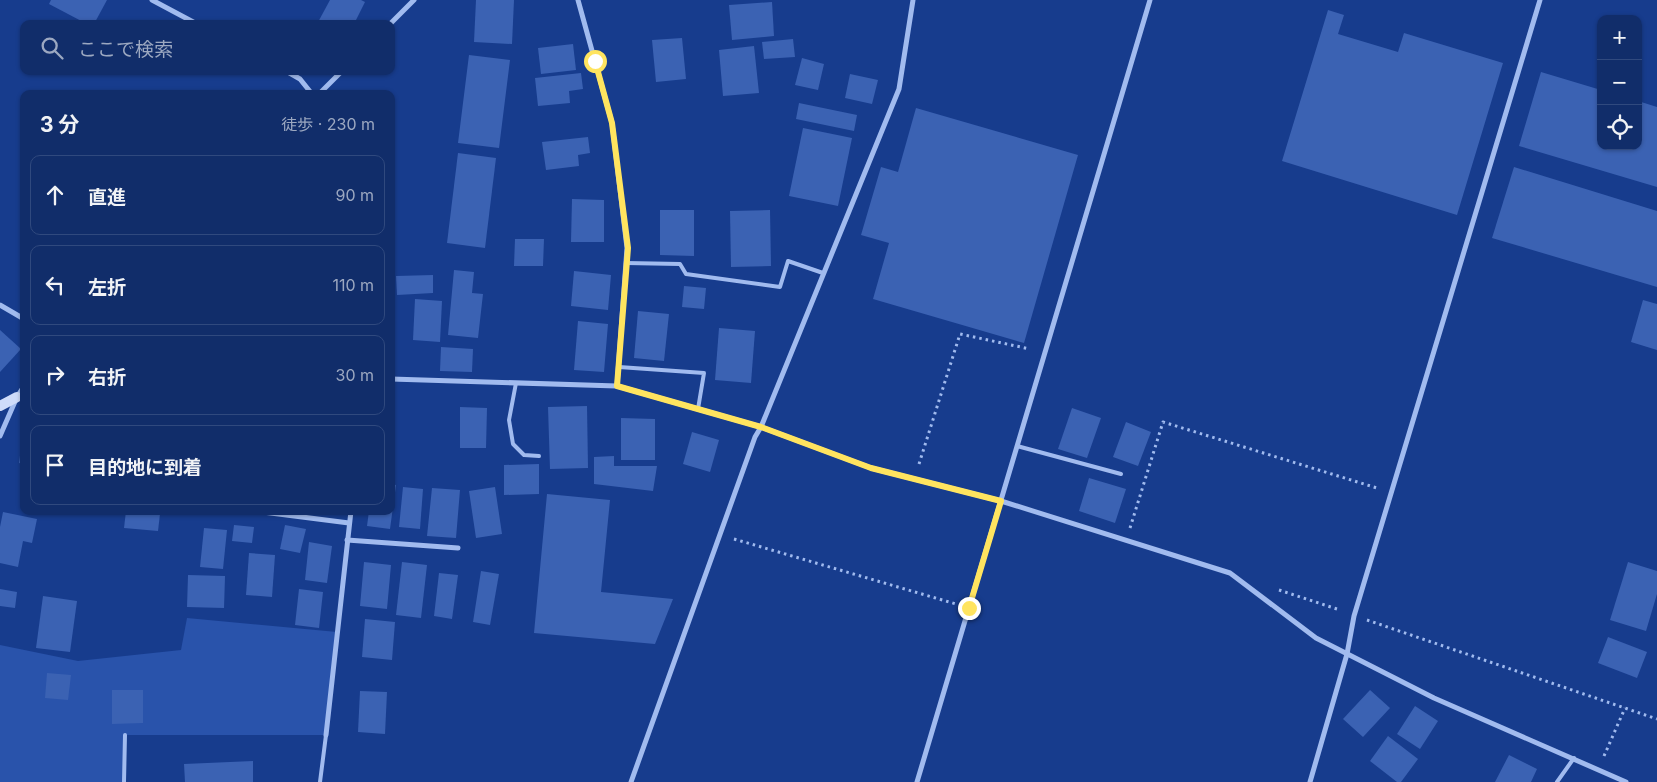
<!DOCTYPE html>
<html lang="ja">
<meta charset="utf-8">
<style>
:root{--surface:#112d6a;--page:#1a3570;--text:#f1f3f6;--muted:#9ca8c1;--line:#30497e}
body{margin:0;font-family:Inter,"Noto Sans JP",sans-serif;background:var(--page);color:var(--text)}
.controls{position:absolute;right:15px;top:15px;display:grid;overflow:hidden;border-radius:10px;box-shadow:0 1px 4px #0004}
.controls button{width:45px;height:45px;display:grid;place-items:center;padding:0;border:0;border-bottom:1px solid var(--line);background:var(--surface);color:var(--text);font:25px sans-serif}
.stop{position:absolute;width:15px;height:15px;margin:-11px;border:4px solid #ffe45f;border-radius:50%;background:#fff}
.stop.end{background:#ffe45f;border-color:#fff;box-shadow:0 1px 5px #0008}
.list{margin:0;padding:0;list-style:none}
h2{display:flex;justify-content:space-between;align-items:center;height:65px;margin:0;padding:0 20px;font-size:21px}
h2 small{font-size:16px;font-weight:400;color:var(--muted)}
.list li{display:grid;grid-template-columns:32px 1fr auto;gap:15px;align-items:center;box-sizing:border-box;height:80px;margin:0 10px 10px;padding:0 10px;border:1px solid var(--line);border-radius:10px}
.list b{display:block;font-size:19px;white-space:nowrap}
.list em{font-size:16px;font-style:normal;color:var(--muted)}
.icon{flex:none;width:28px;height:28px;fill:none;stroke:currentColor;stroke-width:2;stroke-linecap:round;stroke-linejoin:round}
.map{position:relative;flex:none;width:1657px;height:782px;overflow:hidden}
.search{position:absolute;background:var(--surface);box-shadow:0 1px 4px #0004;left:20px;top:20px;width:375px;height:55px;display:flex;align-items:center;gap:12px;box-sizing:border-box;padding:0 18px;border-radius:10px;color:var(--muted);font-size:19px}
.panel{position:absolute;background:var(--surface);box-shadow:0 1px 4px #0004;left:20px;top:90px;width:375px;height:425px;border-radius:10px}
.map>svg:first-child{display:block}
.green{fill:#2953ab}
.building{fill:#3b62b3}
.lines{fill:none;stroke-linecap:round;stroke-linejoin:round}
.path{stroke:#a1bbef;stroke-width:3;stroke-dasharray:2.5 4;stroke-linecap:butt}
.lane{stroke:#a1bbef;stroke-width:4}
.street{stroke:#a1bbef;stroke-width:5}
.secondary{stroke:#cfdcfa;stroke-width:10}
.route{stroke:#ffe45f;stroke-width:6}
</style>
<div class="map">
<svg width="1657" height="782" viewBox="0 0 1657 782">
<rect width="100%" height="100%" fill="#173c8d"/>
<!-- green -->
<polygon class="green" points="187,618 337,632 326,735 126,735 124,782 0,782 0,645 78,661 181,650"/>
<!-- building -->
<g class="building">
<polygon points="51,0 107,0 94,24 87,24 49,4"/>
<polygon points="330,0 361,0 365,2 354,24 317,24"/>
<polygon points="476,0 514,0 512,44 474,42"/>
<polygon points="772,2 774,36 732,40 729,5"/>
<polygon points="1328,10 1344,15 1338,34 1398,52 1404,33 1503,63 1457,215 1282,161"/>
<polygon points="682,38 686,79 656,82 652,40"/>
<polygon points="793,39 795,57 764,59 762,42"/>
<polygon points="573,44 576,70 541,74 538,48"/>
<polygon points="754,46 759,93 723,96 719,50"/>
<polygon points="469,55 510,60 499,148 458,143"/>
<polygon points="802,58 824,64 818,90 795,85"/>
<polygon points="1541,72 1601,90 1601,146 1638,146 1638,101 1657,107 1657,187 1519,146"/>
<polygon points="581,73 583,89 569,91 570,103 538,106 535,78"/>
<polygon points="850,74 878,80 872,104 845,98"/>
<polygon points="799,103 857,115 854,131 796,119"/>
<polygon points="916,108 1078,155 1024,343 873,299 889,243 861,235 881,167 898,172"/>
<polygon points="803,128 852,138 838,206 789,196"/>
<polygon points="588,137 590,153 578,155 579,166 546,170 542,142"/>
<polygon points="458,153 496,158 485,248 447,243"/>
<polygon points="1514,167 1657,211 1657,287 1492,238"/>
<polygon points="572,199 604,200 604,242 571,242"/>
<polygon points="660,210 694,210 694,256 660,255"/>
<polygon points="770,210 771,266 731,267 730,211"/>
<polygon points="515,239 544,239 543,266 514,266"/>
<polygon points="454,270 474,272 472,293 483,294 478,338 448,335"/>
<polygon points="574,271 611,275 608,310 571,306"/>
<polygon points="433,275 433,293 397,295 396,276"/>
<polygon points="684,286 706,288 704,309 682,307"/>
<polygon points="415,299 442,301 440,342 413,340"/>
<polygon points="1643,300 1657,304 1657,350 1631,342"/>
<polygon points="638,311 669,314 664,361 634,358"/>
<polygon points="578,321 608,324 604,372 574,370"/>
<polygon points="719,328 755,331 751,383 715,380"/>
<polygon points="0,330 21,349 0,372"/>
<polygon points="441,347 473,349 472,372 440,371"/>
<polygon points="587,406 588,468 550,469 548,407"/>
<polygon points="460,407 487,408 486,448 460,448"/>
<polygon points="1072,408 1101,418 1087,458 1058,449"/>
<polygon points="621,418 655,419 655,460 621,460"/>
<polygon points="1126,422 1151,432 1138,466 1113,457"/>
<polygon points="692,432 719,440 710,472 683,464"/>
<polygon points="22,441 24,441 24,464 19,463"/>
<polygon points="614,456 614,466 657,466 653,491 594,484 594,457"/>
<polygon points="539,464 539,494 504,495 504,465"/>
<polygon points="1089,478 1126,489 1115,523 1079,511"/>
<polygon points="391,484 396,485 390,529 367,526 369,511 391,511"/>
<polygon points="403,487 423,489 420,529 399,527"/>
<polygon points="495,487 502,534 476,538 469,491"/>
<polygon points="432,488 460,490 456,538 427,536"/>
<polygon points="547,494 610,500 601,592 673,599 655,644 534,633"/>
<polygon points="126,511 147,511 160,514 158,531 124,528"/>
<polygon points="3,512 37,519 32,543 23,541 18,567 0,563 0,527"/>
<polygon points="234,525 254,527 252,543 232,541"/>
<polygon points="285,525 306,529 300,553 280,549"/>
<polygon points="204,528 227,530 223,569 200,567"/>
<polygon points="309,542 332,546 327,583 305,580"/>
<polygon points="249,553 275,555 272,597 246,595"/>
<polygon points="364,562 391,565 387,609 360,606"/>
<polygon points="402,562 427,565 421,618 396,615"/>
<polygon points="1628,562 1657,571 1657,594 1646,631 1610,620"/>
<polygon points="481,571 499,574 490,625 473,622"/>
<polygon points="439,573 458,575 452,619 434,616"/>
<polygon points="188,575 225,576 224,608 187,607"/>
<polygon points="0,589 17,592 15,608 0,606"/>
<polygon points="299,589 323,592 319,628 295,625"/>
<polygon points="43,596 77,601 70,652 36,648"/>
<polygon points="365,619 395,622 392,660 362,657"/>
<polygon points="1608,637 1647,652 1637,678 1598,663"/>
<polygon points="47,673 71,675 68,700 45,698"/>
<polygon points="112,690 143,690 143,723 112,724"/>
<polygon points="1370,690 1390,708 1363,737 1343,719"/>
<polygon points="360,691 387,692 385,734 358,732"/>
<polygon points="1415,706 1438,721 1420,749 1397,734"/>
<polygon points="1388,736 1418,759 1401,782 1397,782 1370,761"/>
<polygon points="1509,755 1537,769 1531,782 1495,782"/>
<polygon points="253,761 253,782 185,782 184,764"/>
</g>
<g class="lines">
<!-- path -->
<g class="path">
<polyline points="919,464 960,334 1030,349"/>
<polyline points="1130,528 1163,422 1377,488"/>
<polyline points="734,539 956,604"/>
<polyline points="1279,590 1340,610"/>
<polyline points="1367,620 1657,719"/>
<polyline points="1604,756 1625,708"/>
</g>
<!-- lane -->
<g class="lane">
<polyline points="626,263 680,264 686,274 780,287 788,261 823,273"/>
<polyline points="619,367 704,373 698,409"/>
<polyline points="516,383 509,420 513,444 524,455 539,456"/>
<polyline points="1017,446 1121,474"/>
<polyline points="124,782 125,735"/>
<polyline points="320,782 326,735"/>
<polyline points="1557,782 1574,758"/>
</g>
<!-- street -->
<g class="street">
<polyline points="152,0 197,24"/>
<polyline points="578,0 612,123 627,248 617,386"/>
<polyline points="390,24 414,0"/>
<polyline points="286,71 300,79 312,94"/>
<polyline points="319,94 342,71"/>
<polyline points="0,305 24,319"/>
<polyline points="391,379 617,386 761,427 871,468 1001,501 1230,573 1316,638 1434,698 1626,782"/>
<polyline points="0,436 17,397 24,386"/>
<polyline points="255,511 349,523"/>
<polyline points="347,540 458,548"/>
<polyline points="326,735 351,511"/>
<polyline points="631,782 755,437 761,427 899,89 913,0"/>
<polyline points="917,782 1150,0"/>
<polyline points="1310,782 1347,654 1354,616 1540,0"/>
</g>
<!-- secondary -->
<polyline class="secondary" points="0,406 17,397"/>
</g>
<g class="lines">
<!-- route -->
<polyline class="route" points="595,61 612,123 628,248 617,386 761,427 871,468 1001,501 969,608"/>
</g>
</svg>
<div class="controls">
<button>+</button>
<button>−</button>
<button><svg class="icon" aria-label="locate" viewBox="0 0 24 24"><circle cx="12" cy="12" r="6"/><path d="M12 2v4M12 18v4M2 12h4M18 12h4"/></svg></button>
</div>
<div class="stop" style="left:595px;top:61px"></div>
<div class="stop end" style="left:969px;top:608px"></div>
<div class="search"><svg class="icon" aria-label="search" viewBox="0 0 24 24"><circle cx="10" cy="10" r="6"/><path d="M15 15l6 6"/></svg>ここで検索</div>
<section class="panel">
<h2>3 分<small>徒歩 · 230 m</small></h2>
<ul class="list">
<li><svg class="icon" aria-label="ahead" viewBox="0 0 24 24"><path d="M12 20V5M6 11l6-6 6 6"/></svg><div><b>直進</b></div><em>90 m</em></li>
<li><svg class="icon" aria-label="left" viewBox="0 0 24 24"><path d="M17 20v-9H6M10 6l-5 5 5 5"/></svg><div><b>左折</b></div><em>110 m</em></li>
<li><svg class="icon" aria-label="right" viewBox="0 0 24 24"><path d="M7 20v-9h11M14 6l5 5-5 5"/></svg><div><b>右折</b></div><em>30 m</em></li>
<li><svg class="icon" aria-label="arrive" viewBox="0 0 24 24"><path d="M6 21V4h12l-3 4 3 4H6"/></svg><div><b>目的地に到着</b></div></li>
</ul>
</section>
</div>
